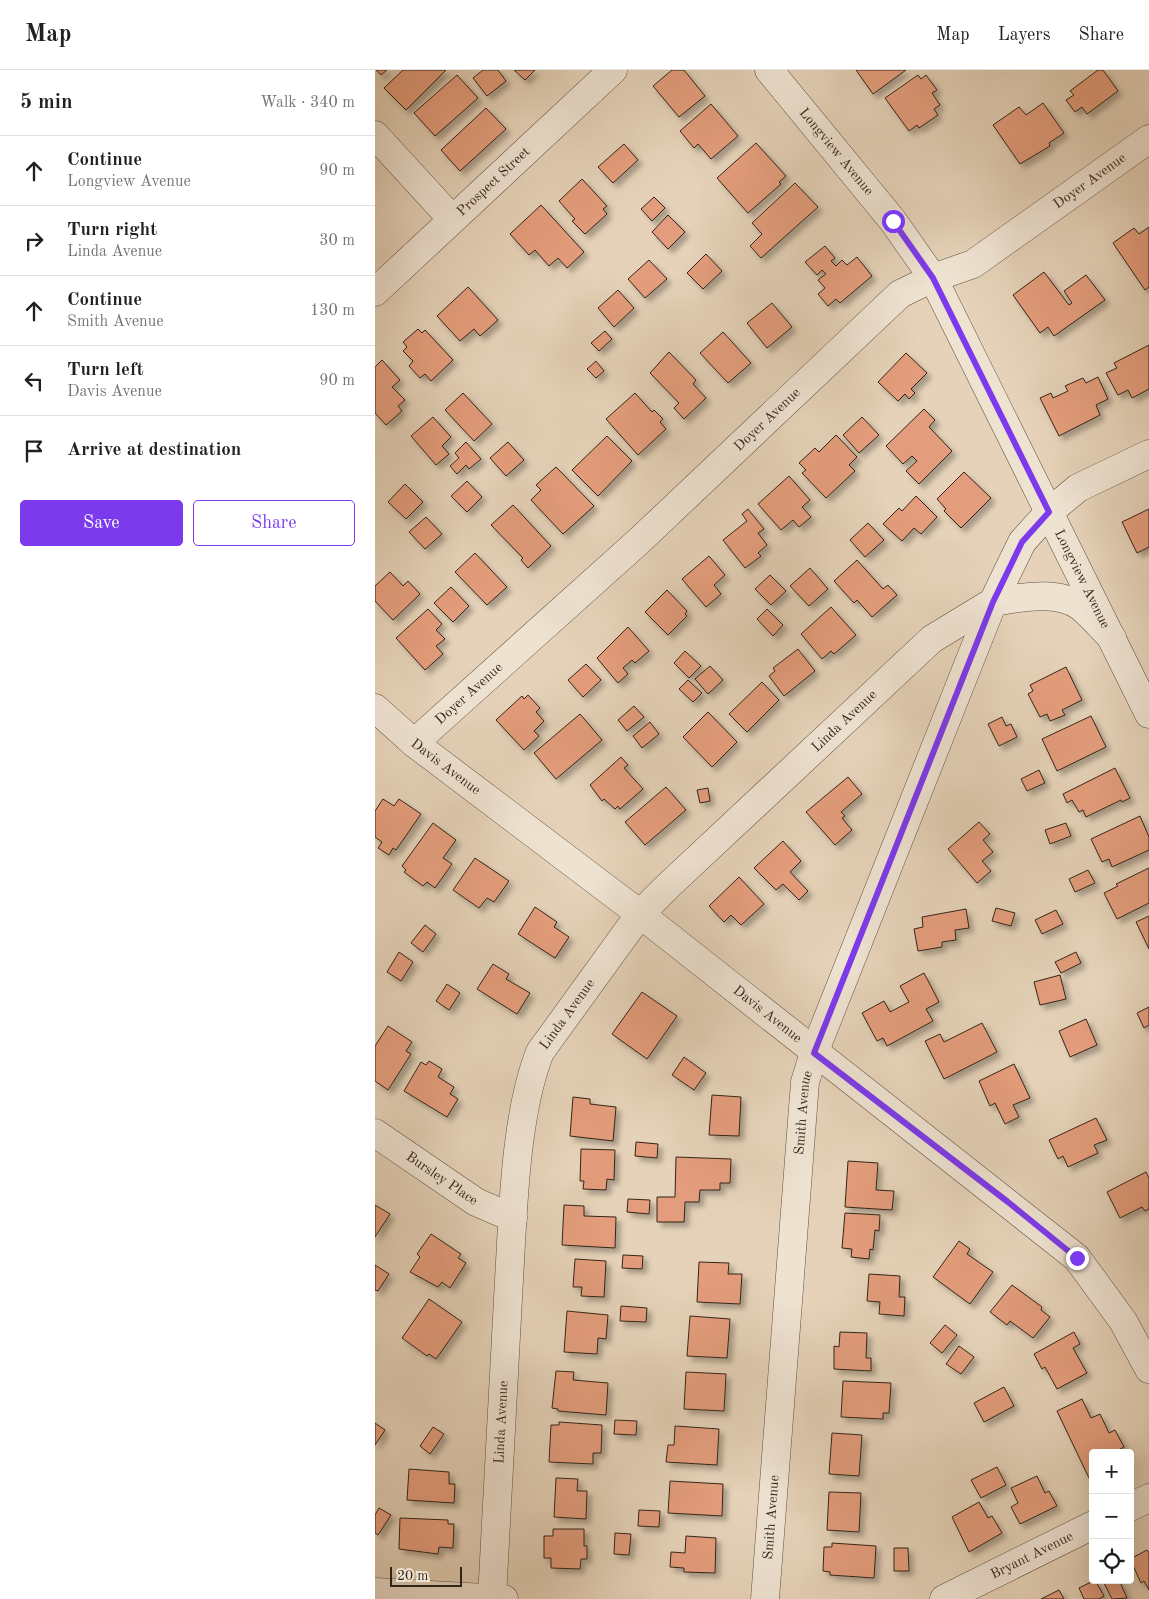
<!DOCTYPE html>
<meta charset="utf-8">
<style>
:root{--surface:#fff;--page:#f2f2f2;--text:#202124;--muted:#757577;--line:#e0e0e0;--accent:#7c3aed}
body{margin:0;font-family:"Old Standard TT",serif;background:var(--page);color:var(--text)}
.controls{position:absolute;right:15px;bottom:15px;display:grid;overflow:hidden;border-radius:5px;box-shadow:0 5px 20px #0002}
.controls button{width:45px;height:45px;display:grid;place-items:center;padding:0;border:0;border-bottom:1px solid var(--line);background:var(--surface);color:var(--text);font:25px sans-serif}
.scale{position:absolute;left:15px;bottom:12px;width:72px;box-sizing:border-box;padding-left:5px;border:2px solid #332418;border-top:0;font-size:14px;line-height:18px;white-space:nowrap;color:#332418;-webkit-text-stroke:4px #eee2d1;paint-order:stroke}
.stop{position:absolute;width:15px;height:15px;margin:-11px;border:4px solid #7c3aed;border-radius:50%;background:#fff}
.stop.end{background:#7c3aed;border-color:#fff;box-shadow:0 1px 5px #0008}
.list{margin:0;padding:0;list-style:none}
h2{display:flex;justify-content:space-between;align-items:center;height:65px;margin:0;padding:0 20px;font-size:21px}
h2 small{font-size:16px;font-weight:400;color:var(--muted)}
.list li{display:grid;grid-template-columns:32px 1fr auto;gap:15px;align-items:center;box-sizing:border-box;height:70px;padding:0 20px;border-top:1px solid var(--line)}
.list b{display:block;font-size:19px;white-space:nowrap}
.list p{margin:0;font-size:16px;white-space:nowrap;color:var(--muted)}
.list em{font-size:16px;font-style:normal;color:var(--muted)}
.actions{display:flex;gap:10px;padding:15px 20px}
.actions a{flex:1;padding:11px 0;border:1px solid var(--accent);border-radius:5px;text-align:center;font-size:18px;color:var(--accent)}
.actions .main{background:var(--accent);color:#fff}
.icon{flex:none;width:28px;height:28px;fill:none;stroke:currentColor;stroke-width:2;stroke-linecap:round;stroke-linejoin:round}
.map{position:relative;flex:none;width:774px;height:1529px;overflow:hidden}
header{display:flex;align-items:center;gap:30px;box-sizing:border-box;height:70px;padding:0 25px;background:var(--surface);border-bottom:1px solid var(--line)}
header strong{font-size:24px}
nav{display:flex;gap:28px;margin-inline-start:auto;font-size:18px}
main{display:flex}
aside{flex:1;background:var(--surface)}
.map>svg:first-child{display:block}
.building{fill:#e49d7b;stroke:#332418;filter:url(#shadow)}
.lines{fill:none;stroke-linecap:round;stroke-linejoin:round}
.minor-casing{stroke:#605040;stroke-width:29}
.minor{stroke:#eee2d1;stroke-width:28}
.route{stroke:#7c3aed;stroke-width:6}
.labels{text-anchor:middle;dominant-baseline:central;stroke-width:5;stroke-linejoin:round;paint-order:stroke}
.street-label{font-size:14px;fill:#332418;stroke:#eee2d1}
</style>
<header>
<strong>Map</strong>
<nav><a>Map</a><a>Layers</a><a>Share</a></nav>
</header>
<main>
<aside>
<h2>5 min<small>Walk · 340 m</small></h2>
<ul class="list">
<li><svg class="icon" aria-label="ahead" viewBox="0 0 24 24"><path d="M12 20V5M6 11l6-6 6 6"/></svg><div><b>Continue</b><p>Longview Avenue</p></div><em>90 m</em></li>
<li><svg class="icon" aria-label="right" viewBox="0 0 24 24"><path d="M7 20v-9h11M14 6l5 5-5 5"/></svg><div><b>Turn right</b><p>Linda Avenue</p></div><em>30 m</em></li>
<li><svg class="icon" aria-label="ahead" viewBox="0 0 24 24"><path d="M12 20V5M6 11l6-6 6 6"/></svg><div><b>Continue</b><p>Smith Avenue</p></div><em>130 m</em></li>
<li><svg class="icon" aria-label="left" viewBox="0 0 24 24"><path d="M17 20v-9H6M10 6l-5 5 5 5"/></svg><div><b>Turn left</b><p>Davis Avenue</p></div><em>90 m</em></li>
<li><svg class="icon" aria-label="arrive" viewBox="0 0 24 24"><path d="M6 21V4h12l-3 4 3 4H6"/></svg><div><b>Arrive at destination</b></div></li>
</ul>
<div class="actions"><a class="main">Save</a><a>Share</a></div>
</aside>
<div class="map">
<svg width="774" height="1529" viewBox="0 0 774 1529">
<defs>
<filter id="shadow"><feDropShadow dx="4.5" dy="4.5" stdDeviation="2.5" flood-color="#0004"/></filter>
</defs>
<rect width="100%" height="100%" fill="#e5d2b8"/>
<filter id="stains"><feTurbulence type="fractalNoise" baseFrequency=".004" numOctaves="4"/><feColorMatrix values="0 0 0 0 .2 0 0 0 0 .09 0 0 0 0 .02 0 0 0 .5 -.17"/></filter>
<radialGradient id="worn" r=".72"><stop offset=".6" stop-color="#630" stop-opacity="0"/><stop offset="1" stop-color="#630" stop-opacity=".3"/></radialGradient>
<!-- building -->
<g class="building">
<polygon points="1,0 12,0 6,5"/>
<polygon points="28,0 71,0 31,40 9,18"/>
<polygon points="108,0 123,0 131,11 112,26 98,8"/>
<polygon points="139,0 160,0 150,10"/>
<polygon points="297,0 309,0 330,26 304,47 278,16"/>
<polygon points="481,0 531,0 498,24"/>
<polygon points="723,0 728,0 743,21 712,44 707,37 700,42 691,30 699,25 695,21"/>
<polygon points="82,5 103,28 60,66 39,43"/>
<polygon points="543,5 546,9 551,5 562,20 557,23 565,35 559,39 563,45 544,58 542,55 534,61 510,28"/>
<polygon points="668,33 689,63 674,73 675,76 645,94 618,55 644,37 651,45"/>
<polygon points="336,34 363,66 336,89 323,74 319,78 305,61"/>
<polygon points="111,38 131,59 85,101 66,80"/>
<polygon points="381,73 411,106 404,112 406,114 373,143 342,108"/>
<polygon points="249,74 263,90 238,113 223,97"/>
<polygon points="207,109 232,136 228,139 232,144 210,164 197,151 200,149 184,131"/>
<polygon points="420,113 443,137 386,188 375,176 387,164 377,153"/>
<polygon points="279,127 290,138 277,151 266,139"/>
<polygon points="166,135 209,182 192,198 183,188 174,196 160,180 154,185 135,164"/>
<polygon points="293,145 310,162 293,179 277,162"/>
<polygon points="774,157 774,217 770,220 738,173 759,158 764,164"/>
<polygon points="450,176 460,188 456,191 461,196 467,190 472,195 482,187 497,206 465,233 461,229 453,236 443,224 450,218 443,210 451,204 447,200 442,205 430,192"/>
<polygon points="331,184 347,201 328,219 312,203"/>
<polygon points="274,190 292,209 270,228 253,209"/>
<polygon points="669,202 694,235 697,233 689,221 711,205 730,230 679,266 673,257 665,263 638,225"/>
<polygon points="93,217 123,250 105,266 99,259 85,271 62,246"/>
<polygon points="243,220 259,238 239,257 223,238"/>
<polygon points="397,233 417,257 392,278 372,253"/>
<polygon points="43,259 47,263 50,260 78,290 56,311 50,304 45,308 34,296 38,291 28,281 32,277 28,272"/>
<polygon points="230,261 237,269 224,281 216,273"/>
<polygon points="348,262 376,293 353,313 325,283"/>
<polygon points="774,275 774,319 757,328 753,320 743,325 731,303 742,298 739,293"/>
<polygon points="294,282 321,310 318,314 331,328 309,349 299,338 304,333 275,303"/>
<polygon points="531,283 552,303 536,319 540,323 534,329 530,324 523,331 503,312"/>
<polygon points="7,290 25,310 17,317 30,330 23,336 27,341 11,355 0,343 0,297"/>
<polygon points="221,291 229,301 221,308 212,299"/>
<polygon points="723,307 733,329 721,335 725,345 684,366 665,328 676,323 678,328 693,321 690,316 708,308 711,313"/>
<polygon points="88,323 117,354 99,371 70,340"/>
<polygon points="260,323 277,342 279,340 288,349 285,352 291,359 263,385 231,349"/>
<polygon points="549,339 560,350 554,357 577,381 544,414 531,401 542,391 537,386 528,394 511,376"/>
<polygon points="58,347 76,367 67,376 74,384 61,395 36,366"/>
<polygon points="487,347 504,365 484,383 468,365"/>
<polygon points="461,365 482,387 474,395 480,401 451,428 427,403 431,400 424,393 440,378 444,382"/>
<polygon points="232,366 257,391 223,426 197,400"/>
<polygon points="91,372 106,389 94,399 91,395 82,404 75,396 84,388 80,383"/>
<polygon points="133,372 149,390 131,406 115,388"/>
<polygon points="181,397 219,436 188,464 156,430 166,420 161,415"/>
<polygon points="589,402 616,428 586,458 569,441 571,439 562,429"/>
<polygon points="414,406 435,430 427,437 436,447 424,457 418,450 406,460 383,434"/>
<polygon points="92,411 107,427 92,442 76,426"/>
<polygon points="30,414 48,432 31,449 13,432"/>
<polygon points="541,426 562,447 546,464 539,458 527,471 508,454 524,438 527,441"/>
<polygon points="138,435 176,476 153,498 146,490 148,488 116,455"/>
<polygon points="373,439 389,459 383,463 392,475 383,483 386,486 370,498 348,470 372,451 367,444"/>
<polygon points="774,439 774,477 762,483 747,452"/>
<polygon points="51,447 67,464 50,479 34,462"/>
<polygon points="493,453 509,470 490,487 475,470"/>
<polygon points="100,483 132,517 112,535 80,502"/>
<polygon points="334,486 350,505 339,515 346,524 331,537 307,509"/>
<polygon points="482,490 508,519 513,515 522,525 497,547 482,530 479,533 459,511"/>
<polygon points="435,498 453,519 434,536 415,516"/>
<polygon points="15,502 28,516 33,511 45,524 18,550 0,531 0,516"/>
<polygon points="395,505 411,521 396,535 380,519"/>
<polygon points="76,517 94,536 78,552 59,533"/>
<polygon points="292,520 312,541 310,544 312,546 293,565 270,542"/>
<polygon points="456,537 481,565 459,584 456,581 447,589 426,564"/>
<polygon points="53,539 67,554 61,560 70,569 61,576 68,584 50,600 21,568"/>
<polygon points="392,539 408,555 398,566 382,549"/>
<polygon points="253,557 274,581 260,593 257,590 248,598 253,604 243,613 222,588"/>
<polygon points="423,579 440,601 409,626 394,606 400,601 398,598"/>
<polygon points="310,581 326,596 314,608 299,593"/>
<polygon points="211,594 226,610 208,627 193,610"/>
<polygon points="335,596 348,610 333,624 320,609"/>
<polygon points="691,597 707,630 687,640 690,645 675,651 672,644 665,647 653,624 658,621 655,615"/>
<polygon points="313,610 327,623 318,632 304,619"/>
<polygon points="387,612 404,630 372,662 354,644"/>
<polygon points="153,625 165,638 161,642 169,651 159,661 164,666 149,680 121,650 147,626 149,629"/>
<polygon points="259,636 269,647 252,661 243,650"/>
<polygon points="333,642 362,672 337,697 308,667"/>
<polygon points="205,644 227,670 181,709 159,683"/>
<polygon points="716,646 731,677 682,701 667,669"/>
<polygon points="627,647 631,656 636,654 642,667 624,676 613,654"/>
<polygon points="275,652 284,664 267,678 258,666"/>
<polygon points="246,687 253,695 249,698 268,719 245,739 243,736 240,739 229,729 227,731 215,715"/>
<polygon points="740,698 755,728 747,732 746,730 711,747 708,740 704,742 697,730 692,733 688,724"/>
<polygon points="664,700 670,713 652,721 646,709"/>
<polygon points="473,707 487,724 466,742 470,746 467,748 477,760 460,775 431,742"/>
<polygon points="291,717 311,740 270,775 250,752"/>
<polygon points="333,718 335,731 325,733 322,720"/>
<polygon points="8,729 19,736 24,729 46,744 21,780 18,778 14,785 3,778 7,772 0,767 0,741"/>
<polygon points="765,746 774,767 774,780 737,797 734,789 727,792 716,769"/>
<polygon points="604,752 615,764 608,770 618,782 607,791 616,801 602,813 573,779"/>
<polygon points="58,753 81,770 68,788 77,794 60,818 52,812 48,816 29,802 31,800 27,796"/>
<polygon points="691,753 696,766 675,774 670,760"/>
<polygon points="408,771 426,791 415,802 433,821 424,830 408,814 401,820 379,798"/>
<polygon points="100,788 134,811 119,832 112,828 104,838 78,820"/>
<polygon points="774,798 774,833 742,849 729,823 743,816 741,814"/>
<polygon points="713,800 720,813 700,822 694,809"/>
<polygon points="364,807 389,834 366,855 356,845 349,852 334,836"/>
<polygon points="160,837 182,852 179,857 194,867 180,888 143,864"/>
<polygon points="621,838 640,843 636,856 617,851"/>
<polygon points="591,839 594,858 580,860 581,870 567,872 567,877 543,881 539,859 548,857 547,847"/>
<polygon points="681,840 688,854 667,864 660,850"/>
<polygon points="774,846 774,879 761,852"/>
<polygon points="50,855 61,864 48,882 36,873"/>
<polygon points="24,882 38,892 26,911 12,902"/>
<polygon points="701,882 706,893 686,903 680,892"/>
<polygon points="118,894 134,904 131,909 155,923 142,944 102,919"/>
<polygon points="549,903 564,932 551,939 558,951 512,976 508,968 502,971 487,943 509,931 515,942 534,932 525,916"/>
<polygon points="685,905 691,929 665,935 659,912"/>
<polygon points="72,914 85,923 74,940 61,931"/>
<polygon points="267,922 302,946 272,989 237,964"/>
<polygon points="774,937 774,955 769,958 762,943"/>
<polygon points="711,949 722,975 695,987 684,961"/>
<polygon points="607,953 622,982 569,1009 550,971 565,964 569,972"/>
<polygon points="13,956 37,972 31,981 36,984 13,1020 0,1011 0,976"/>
<polygon points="309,987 331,1003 319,1020 297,1005"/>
<polygon points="54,991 67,999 63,1007 79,1017 75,1024 83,1029 72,1047 29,1021 46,992 51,995"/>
<polygon points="639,994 655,1028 638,1035 644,1047 630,1054 620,1033 615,1036 604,1011"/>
<polygon points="337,1025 366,1027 364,1066 334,1065"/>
<polygon points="198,1027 215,1029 215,1034 241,1037 238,1071 195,1066"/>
<polygon points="721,1048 732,1070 719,1075 723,1083 693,1097 688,1086 683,1089 674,1070"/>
<polygon points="261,1072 283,1074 282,1088 260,1086"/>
<polygon points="206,1079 240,1080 239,1110 232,1109 231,1120 208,1119 209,1111 205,1111"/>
<polygon points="301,1087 356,1089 355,1113 345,1113 345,1120 325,1120 324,1132 310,1132 309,1152 282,1152 282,1127 300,1127"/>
<polygon points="473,1091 503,1093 501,1120 519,1121 517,1140 470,1137"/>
<polygon points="771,1102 774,1108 774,1139 770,1141 767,1137 745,1148 732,1122"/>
<polygon points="253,1129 275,1130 274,1144 252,1142"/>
<polygon points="0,1135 15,1144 0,1167"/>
<polygon points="189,1135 209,1136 209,1146 241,1147 240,1178 187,1175"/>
<polygon points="470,1143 505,1145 504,1161 500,1160 498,1180 495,1179 494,1189 476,1187 477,1179 467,1178"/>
<polygon points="56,1164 86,1184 83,1188 91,1193 75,1218 67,1212 63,1217 35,1202 45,1187 42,1184"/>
<polygon points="584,1171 595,1179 592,1184 618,1202 595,1234 558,1207"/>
<polygon points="248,1185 268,1186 267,1199 247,1198"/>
<polygon points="200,1189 231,1191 229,1227 206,1226 207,1217 198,1217"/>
<polygon points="324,1192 354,1193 353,1204 367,1204 365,1234 322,1232"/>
<polygon points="0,1195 14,1204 3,1221 0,1220"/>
<polygon points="494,1204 525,1206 524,1227 530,1227 529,1246 504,1244 505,1232 492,1231"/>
<polygon points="637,1215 667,1237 666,1240 675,1247 658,1268 635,1251 632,1255 615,1242"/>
<polygon points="54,1229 87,1252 61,1289 54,1284 52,1286 27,1268"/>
<polygon points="246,1236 272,1238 271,1252 245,1251"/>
<polygon points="192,1241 233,1245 231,1269 223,1268 222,1284 189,1282"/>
<polygon points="315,1246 355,1249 352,1288 312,1286"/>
<polygon points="570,1255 582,1265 567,1283 555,1273"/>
<polygon points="465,1262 492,1263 491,1288 496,1288 496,1301 459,1299 459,1276 464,1277"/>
<polygon points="699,1262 705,1274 698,1278 712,1303 682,1319 670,1297 667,1299 659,1284"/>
<polygon points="584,1276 599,1287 586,1304 571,1294"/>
<polygon points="181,1301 199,1302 198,1310 233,1313 231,1345 183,1341 183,1339 177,1338"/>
<polygon points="311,1302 351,1304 349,1341 309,1339"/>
<polygon points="468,1311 516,1313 514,1343 508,1343 508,1349 466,1347"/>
<polygon points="629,1317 639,1336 609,1352 599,1333"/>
<polygon points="707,1329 716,1348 725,1344 734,1363 740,1360 749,1377 745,1379 746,1383 718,1383 718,1407 714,1408 682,1341"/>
<polygon points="240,1350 262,1351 261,1365 239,1364"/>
<polygon points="184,1352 227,1355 226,1383 218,1383 218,1394 174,1392 176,1355 184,1355"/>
<polygon points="0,1353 10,1360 0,1375"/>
<polygon points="300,1356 344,1359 342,1395 291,1392 293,1375 299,1375"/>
<polygon points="58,1357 69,1364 55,1384 45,1376"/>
<polygon points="457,1363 487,1365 484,1406 454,1404"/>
<polygon points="622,1397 631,1415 606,1428 596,1410"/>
<polygon points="34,1399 74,1402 74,1414 80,1414 79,1433 32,1430"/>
<polygon points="662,1406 670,1423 674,1421 682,1436 645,1454 636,1437 643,1433 636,1418"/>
<polygon points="181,1408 203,1409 202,1421 212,1421 211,1449 179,1447"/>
<polygon points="295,1411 348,1414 347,1446 293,1443"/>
<polygon points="454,1422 486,1423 484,1462 452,1460"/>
<polygon points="604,1432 613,1448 617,1446 627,1463 594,1482 577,1447"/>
<polygon points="4,1438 16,1445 3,1465 0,1463 0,1445"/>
<polygon points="264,1440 285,1441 284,1457 263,1456"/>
<polygon points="25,1448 73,1450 73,1454 79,1454 78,1478 64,1477 63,1484 24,1479"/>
<polygon points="178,1459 209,1459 209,1476 212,1476 212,1489 206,1489 205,1499 176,1498 176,1488 169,1488 169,1466 178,1466"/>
<polygon points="240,1463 256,1464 254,1485 239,1484"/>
<polygon points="311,1466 341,1468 340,1503 309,1502 309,1498 295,1497 296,1482 310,1483"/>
<polygon points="457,1473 501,1476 499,1508 455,1505 455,1502 448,1501 449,1477 457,1477"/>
<polygon points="519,1478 533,1478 534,1501 519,1501"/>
<polygon points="772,1480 774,1483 774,1520 769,1511 766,1513 755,1489"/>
<polygon points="720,1510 729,1526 724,1529 709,1529 704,1518"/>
<polygon points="744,1510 752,1528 737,1529 728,1511"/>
<polygon points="684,1520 689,1529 666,1529"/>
</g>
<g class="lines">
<!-- minor casing -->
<g class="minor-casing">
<g id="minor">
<path id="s1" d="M394,0L518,151L558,208L774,644"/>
<polyline points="0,65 77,149"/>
<path id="s2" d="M0,222L238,0"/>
<path id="s3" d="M0,638L39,673L265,844L702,1188L748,1251L774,1299"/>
<path id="s4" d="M39,673L264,471L525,224L558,208L598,194L774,69"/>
<path id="s5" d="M0,1063L101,1132L138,1148"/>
<polyline points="755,1437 774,1428"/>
<polyline points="0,1522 129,1529"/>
<path id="s6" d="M117,1528C123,1422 128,1316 134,1210C138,1142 140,1045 165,982L265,844L293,816L557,569L618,532L647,472L674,442L703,418L774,384"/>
<path id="s7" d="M390,1529L430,1012L439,983L618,532C644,528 683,519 706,537C717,546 727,558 737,568"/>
<path id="s8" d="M569,1529L718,1455"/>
</g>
</g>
<!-- minor -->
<use href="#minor" class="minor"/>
</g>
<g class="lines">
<!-- route -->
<polyline class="route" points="518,151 558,208 674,442 647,472 618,532 439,983 633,1132 702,1188"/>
</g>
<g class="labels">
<!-- street labels -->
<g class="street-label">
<text stroke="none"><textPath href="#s1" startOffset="106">Longview Avenue</textPath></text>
<text stroke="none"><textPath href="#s2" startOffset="162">Prospect Street</textPath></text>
<text stroke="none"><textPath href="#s4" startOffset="884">Doyer Avenue</textPath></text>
<text stroke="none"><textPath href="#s4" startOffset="479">Doyer Avenue</textPath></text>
<text stroke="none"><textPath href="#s1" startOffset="601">Longview Avenue</textPath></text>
<text stroke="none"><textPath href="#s4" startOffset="74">Doyer Avenue</textPath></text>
<text stroke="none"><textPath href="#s6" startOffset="1001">Linda Avenue</textPath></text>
<text stroke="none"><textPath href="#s3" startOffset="92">Davis Avenue</textPath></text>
<text stroke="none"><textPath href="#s6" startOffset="596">Linda Avenue</textPath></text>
<text stroke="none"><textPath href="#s3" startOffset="498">Davis Avenue</textPath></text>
<text stroke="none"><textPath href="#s7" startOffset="488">Smith Avenue</textPath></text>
<text stroke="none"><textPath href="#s5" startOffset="81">Bursley Place</textPath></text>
<text stroke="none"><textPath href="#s6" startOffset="176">Linda Avenue</textPath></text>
<text stroke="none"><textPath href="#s7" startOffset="82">Smith Avenue</textPath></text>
<text stroke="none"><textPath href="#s8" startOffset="98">Bryant Avenue</textPath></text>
</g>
</g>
<rect width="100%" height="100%" filter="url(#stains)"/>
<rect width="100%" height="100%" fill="url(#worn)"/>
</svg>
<div class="controls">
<button>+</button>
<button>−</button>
<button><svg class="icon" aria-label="locate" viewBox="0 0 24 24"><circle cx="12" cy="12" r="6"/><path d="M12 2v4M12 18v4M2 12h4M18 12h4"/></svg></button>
</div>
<div class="scale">20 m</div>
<div class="stop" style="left:518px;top:151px"></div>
<div class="stop end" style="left:702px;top:1188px"></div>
</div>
</main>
